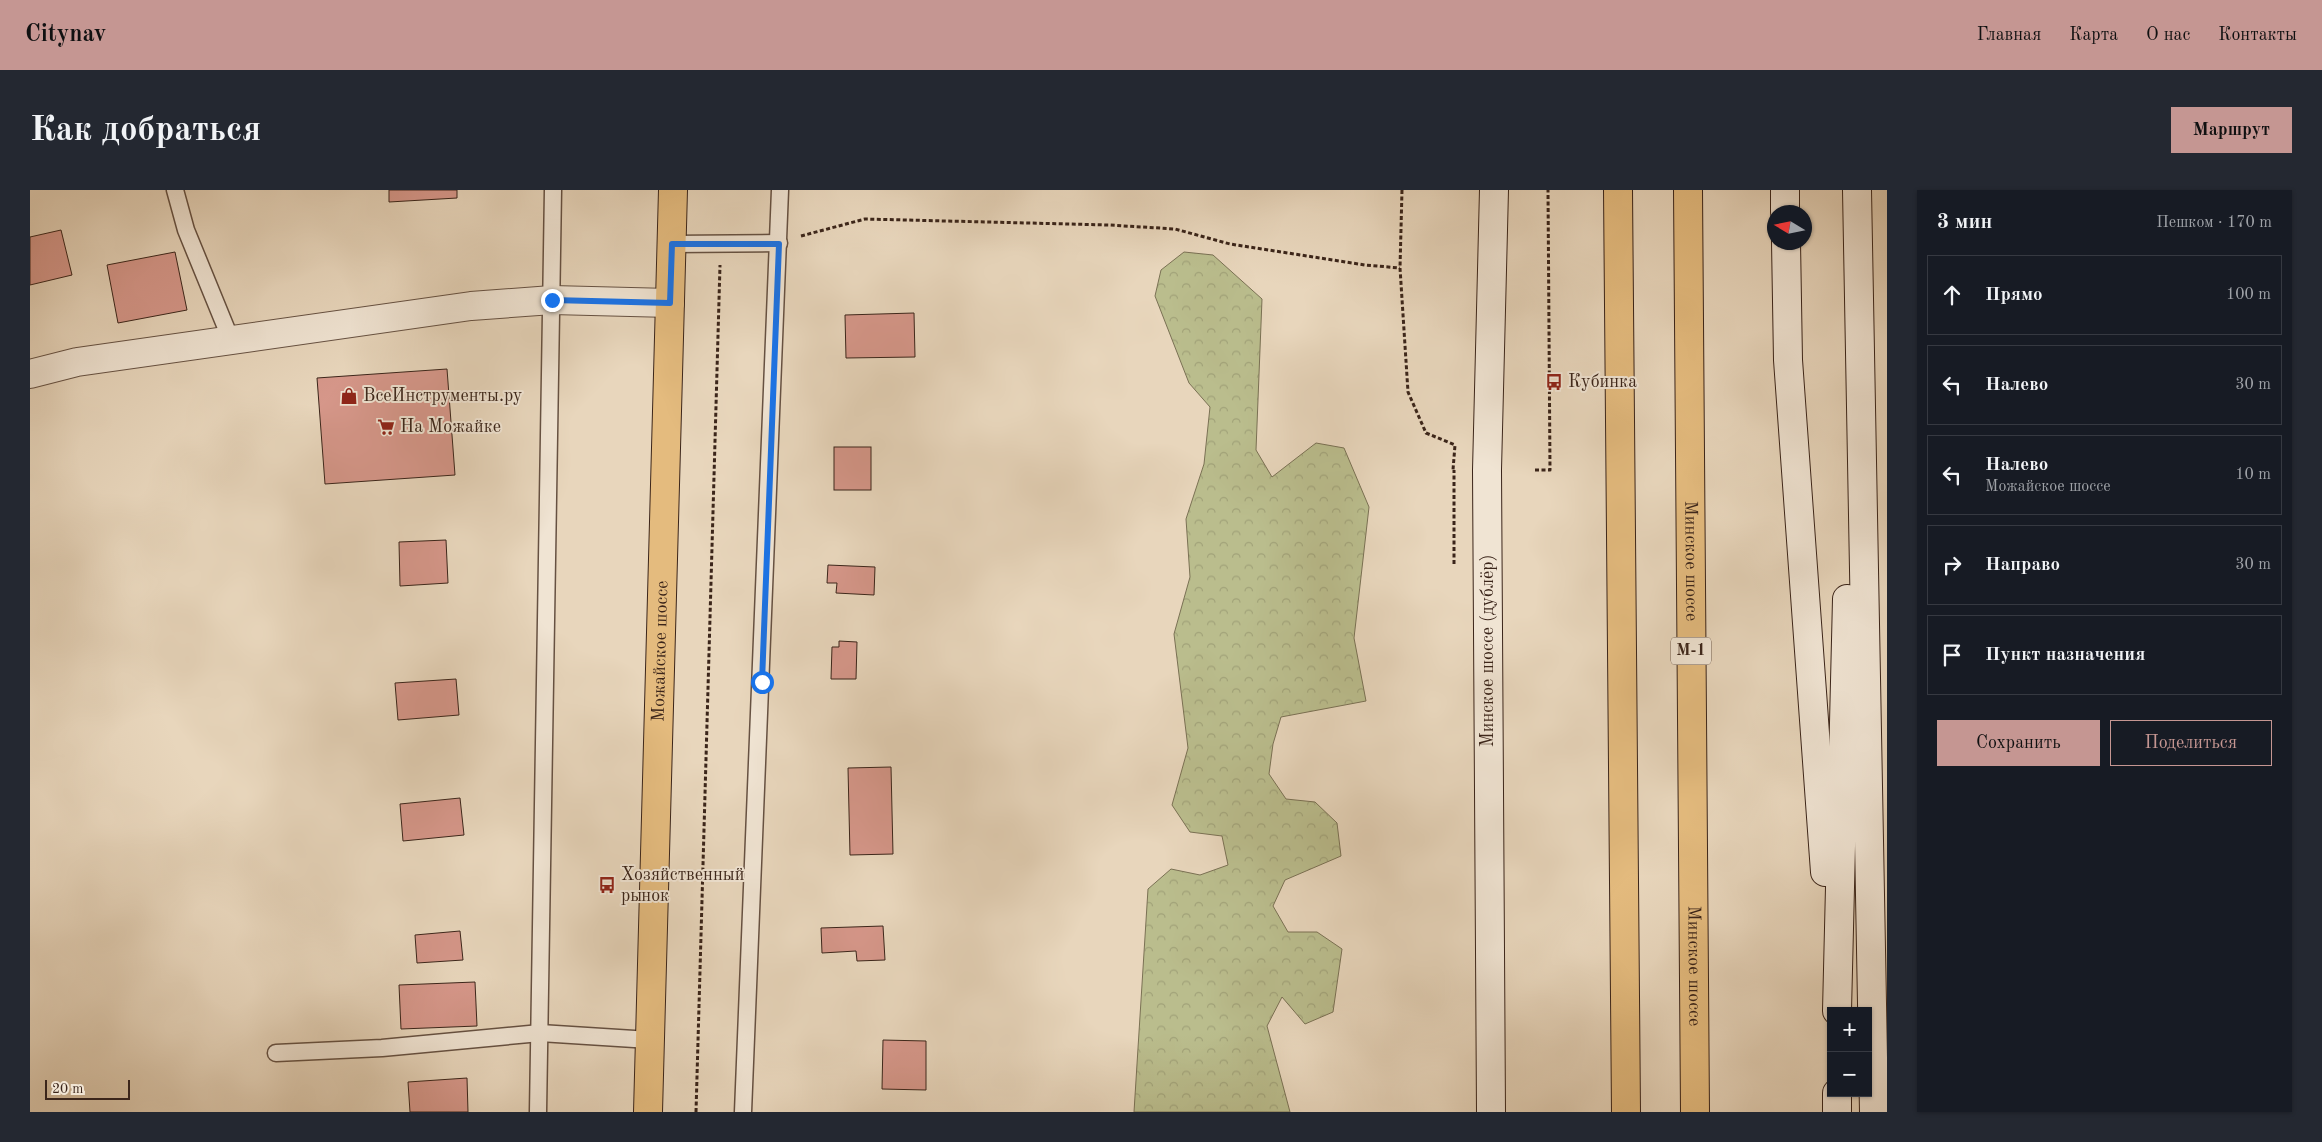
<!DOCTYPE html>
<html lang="ru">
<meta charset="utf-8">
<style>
:root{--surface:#171b24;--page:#242831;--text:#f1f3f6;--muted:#9ea1a6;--line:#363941;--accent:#c59692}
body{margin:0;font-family:"Old Standard TT",serif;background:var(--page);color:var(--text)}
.controls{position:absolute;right:15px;bottom:15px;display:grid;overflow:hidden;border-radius:0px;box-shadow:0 1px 4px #0004}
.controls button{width:45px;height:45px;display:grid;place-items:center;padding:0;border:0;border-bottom:1px solid var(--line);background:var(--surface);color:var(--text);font:25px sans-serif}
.compass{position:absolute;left:1737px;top:15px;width:45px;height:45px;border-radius:50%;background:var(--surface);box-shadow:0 1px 4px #0004;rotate:280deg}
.scale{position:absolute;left:15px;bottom:12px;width:85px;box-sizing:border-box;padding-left:5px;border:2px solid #3b251a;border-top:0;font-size:14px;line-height:18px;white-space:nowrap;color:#3b251a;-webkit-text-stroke:4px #f0e4d3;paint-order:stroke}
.stop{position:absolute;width:15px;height:15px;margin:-11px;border:4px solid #1a73e8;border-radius:50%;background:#fff}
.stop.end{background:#1a73e8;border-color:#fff;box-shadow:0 1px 5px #0008}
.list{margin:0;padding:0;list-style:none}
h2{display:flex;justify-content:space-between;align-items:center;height:65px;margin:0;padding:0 20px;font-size:21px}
h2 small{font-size:16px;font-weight:400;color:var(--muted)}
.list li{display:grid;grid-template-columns:32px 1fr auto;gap:15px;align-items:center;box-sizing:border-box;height:80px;margin:0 10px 10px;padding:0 10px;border:1px solid var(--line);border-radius:0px}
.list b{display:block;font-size:19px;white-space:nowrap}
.list p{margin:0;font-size:16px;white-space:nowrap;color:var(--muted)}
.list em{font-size:16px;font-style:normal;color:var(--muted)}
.actions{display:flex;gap:10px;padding:15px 20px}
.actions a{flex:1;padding:11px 0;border:1px solid var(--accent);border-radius:0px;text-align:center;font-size:18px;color:var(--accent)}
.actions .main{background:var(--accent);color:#111}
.icon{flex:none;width:28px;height:28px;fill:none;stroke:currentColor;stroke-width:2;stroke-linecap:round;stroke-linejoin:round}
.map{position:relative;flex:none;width:1857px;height:922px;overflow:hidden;border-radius:0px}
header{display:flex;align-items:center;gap:30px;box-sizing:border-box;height:70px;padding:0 25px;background:var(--accent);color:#111}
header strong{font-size:24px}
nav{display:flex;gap:28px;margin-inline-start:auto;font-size:18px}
.intro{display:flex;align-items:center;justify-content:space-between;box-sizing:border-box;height:120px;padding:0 30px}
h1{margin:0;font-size:35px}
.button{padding:12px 22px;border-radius:0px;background:var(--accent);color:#111;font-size:18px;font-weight:700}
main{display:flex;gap:30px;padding:0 30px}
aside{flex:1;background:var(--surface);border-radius:0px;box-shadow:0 1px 4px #0004}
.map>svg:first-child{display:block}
.forest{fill:url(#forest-crowns);stroke:#7a7154}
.building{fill:#d6978a;stroke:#3b251a}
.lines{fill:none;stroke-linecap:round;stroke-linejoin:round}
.service-casing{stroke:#665142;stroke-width:19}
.minor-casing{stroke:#665142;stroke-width:30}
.secondary-casing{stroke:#3b251a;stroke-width:30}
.primary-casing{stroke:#3b251a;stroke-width:30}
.trunk-casing{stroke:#3b251a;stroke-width:30}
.path{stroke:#3b251a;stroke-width:3;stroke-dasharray:4 2.5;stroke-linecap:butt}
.service{stroke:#f0e4d3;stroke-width:16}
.minor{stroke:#f0e4d3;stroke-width:28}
.secondary{stroke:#f0e4d3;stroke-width:28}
.primary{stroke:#e4bb7e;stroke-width:28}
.trunk{stroke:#e4bb7e;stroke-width:28}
.route{stroke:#1a73e8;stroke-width:6}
.labels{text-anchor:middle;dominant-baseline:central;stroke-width:4;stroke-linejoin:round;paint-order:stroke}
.shield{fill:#f0e4d3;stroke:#715e52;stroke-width:1}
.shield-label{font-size:16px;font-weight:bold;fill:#3b251a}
.poi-label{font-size:18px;fill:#3b251a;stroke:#f0e4d3;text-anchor:start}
.street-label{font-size:18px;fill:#3b251a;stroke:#f0e4d3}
</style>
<header>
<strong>Citynav</strong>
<nav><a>Главная</a><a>Карта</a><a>О нас</a><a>Контакты</a></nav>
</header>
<div class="intro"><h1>Как добраться</h1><a class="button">Маршрут</a></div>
<main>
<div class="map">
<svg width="1857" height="922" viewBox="0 0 1857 922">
<defs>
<pattern id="forest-crowns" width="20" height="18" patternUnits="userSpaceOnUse" patternTransform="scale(1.25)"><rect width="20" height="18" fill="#babd8d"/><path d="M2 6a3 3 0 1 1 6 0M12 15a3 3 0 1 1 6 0" fill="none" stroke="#a1a279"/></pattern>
</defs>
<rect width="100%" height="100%" fill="#e8d6bc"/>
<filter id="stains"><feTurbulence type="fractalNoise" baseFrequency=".004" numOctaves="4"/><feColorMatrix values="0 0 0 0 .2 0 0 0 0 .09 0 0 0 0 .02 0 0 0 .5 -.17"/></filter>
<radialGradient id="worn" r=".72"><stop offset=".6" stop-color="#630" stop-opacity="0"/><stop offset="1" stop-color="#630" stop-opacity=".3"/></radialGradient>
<!-- forest -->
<polygon class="forest" points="1154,62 1183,65 1232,109 1226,260 1242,287 1286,253 1314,258 1339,317 1324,448 1336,511 1251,527 1243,554 1239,584 1256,609 1285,612 1307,633 1311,666 1255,690 1243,716 1258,742 1287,742 1312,759 1303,822 1275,834 1252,807 1237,836 1260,922 1104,922 1118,699 1141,679 1170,685 1198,675 1192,646 1160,642 1142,615 1158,558 1144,444 1160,387 1156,329 1174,274 1180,217 1159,193 1125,106 1131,80"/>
<!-- building -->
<g class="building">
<polygon points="359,0 427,0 427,8 359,12"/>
<polygon points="31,40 42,85 0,95 0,47"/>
<polygon points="145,62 157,120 88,133 77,75"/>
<polygon points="884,123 885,167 816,168 815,125"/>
<polygon points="417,179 425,285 295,294 287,188"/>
<rect x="804" y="257" width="37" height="43"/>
<polygon points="416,350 418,393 370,396 369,352"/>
<polygon points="798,375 845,377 844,405 806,403 807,393 797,393"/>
<polygon points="809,451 827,452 826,489 801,489 802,457 809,457"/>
<polygon points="426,489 429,525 368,530 365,493"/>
<polygon points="861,577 863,664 820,665 818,578"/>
<polygon points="430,608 434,645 373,651 370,614"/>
<polygon points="853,736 855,770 827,771 826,761 792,763 791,738"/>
<polygon points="430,741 433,770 387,773 385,745"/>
<polygon points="445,792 447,836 371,839 369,795"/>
<polygon points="853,850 896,851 896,900 852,899"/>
<polygon points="437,888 438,922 380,922 378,892"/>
</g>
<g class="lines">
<!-- service casing -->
<g class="service-casing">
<g id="service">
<polyline points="145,0 156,40 201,150"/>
<polyline points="642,54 749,53"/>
<polyline points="246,863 352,858 510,843 620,850"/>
<polyline points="508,922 523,0"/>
<polyline points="713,922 750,0"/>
</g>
</g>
<!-- minor casing -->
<g class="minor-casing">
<polyline id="minor" points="0,184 47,172 441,116 522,110 640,113"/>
</g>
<!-- secondary casing -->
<g class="secondary-casing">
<g id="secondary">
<polyline points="1755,0 1755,22"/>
<polyline points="1827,0 1844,922"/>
<polyline points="1756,52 1758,170 1795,682"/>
<polyline points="1807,821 1817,409"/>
<polyline points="1807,903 1807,922"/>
<polyline points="1461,922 1457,280 1464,0"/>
</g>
</g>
<!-- primary casing -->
<g class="primary-casing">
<g id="primary">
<path id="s1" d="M618,922L643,0"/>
</g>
</g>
<!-- trunk casing -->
<g class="trunk-casing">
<g id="trunk">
<polyline points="1588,0 1596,922"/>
<path id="s2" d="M1658,0L1665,922"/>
</g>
</g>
<!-- path -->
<g class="path">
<polyline points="1372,0 1370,78 1378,202 1396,243 1425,255 1423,280"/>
<polyline points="771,46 835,29 1079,35 1145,39 1200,54 1335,75 1370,78"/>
<polyline points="1505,280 1520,280 1518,0"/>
<polyline points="1424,374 1424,280"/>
<polyline points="666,922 690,75"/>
</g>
<!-- service -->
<use href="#service" class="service"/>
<!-- minor -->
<use href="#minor" class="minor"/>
<!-- secondary -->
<use href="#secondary" class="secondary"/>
<!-- primary -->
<use href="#primary" class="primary"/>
<!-- trunk -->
<use href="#trunk" class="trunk"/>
</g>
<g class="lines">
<!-- route -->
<polyline class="route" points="522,110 640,113 642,54 749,54 732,492"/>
</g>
<!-- icons -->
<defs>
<g id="bus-bare" transform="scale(1.35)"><path d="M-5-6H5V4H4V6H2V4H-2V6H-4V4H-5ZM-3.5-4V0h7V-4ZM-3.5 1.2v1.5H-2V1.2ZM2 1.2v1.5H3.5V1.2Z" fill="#8f2418" stroke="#f0e4d3" stroke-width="2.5" paint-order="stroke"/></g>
<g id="shop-bare" transform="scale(1.35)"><path d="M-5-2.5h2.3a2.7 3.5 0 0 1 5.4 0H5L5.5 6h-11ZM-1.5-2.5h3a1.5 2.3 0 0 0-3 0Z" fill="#8f2418" stroke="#f0e4d3" stroke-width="2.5" paint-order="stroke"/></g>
<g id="supermarket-bare" transform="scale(1.35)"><path d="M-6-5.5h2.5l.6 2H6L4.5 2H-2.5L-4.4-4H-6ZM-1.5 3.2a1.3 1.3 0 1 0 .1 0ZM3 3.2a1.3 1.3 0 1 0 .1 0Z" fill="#8f2418" stroke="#f0e4d3" stroke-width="2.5" paint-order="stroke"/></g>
</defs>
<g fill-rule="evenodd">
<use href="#bus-bare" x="1524" y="192"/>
<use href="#shop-bare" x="319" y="206"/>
<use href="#supermarket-bare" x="356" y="237"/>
<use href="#bus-bare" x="577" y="695"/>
</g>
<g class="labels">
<!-- shield labels -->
<rect class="shield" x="1641" y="447.5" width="40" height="27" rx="4"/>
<g class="shield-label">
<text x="1661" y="461">М-1</text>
</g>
<!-- poi labels -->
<g class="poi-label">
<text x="1538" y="192">Кубинка</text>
<text x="333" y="206">ВсеИнструменты.ру</text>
<text x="370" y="237">На Можайке</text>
<text x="591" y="685">Хозяйственный<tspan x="591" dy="21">рынок</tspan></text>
</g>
<!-- street labels -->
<g class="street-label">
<text stroke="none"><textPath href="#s2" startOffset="371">Минское шоссе</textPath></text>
<text stroke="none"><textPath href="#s1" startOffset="461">Можайское шоссе</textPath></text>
<text transform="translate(1458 461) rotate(-90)">Минское шоссе (дублёр)</text>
<text stroke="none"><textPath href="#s2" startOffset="776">Минское шоссе</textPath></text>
</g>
</g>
<rect width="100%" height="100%" filter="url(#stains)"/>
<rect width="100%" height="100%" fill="url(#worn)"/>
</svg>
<div class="controls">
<button>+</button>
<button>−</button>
</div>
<svg class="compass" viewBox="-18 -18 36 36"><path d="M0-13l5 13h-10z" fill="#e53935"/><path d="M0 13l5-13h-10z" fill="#9ea1a6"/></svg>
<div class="scale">20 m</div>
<div class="stop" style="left:732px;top:492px"></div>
<div class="stop end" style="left:522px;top:110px"></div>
</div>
<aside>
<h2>3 мин<small>Пешком · 170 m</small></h2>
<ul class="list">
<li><svg class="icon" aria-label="ahead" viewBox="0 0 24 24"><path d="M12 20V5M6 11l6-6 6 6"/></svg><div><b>Прямо</b></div><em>100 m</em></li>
<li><svg class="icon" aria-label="left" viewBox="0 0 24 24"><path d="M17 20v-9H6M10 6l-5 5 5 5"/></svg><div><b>Налево</b></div><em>30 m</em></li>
<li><svg class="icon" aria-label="left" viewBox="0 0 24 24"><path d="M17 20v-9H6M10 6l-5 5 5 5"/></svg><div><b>Налево</b><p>Можайское шоссе</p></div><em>10 m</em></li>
<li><svg class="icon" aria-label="right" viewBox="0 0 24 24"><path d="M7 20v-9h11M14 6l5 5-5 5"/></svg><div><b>Направо</b></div><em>30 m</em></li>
<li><svg class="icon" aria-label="arrive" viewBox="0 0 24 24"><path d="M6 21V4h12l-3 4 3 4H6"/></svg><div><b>Пункт назначения</b></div></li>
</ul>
<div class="actions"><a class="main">Сохранить</a><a>Поделиться</a></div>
</aside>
</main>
